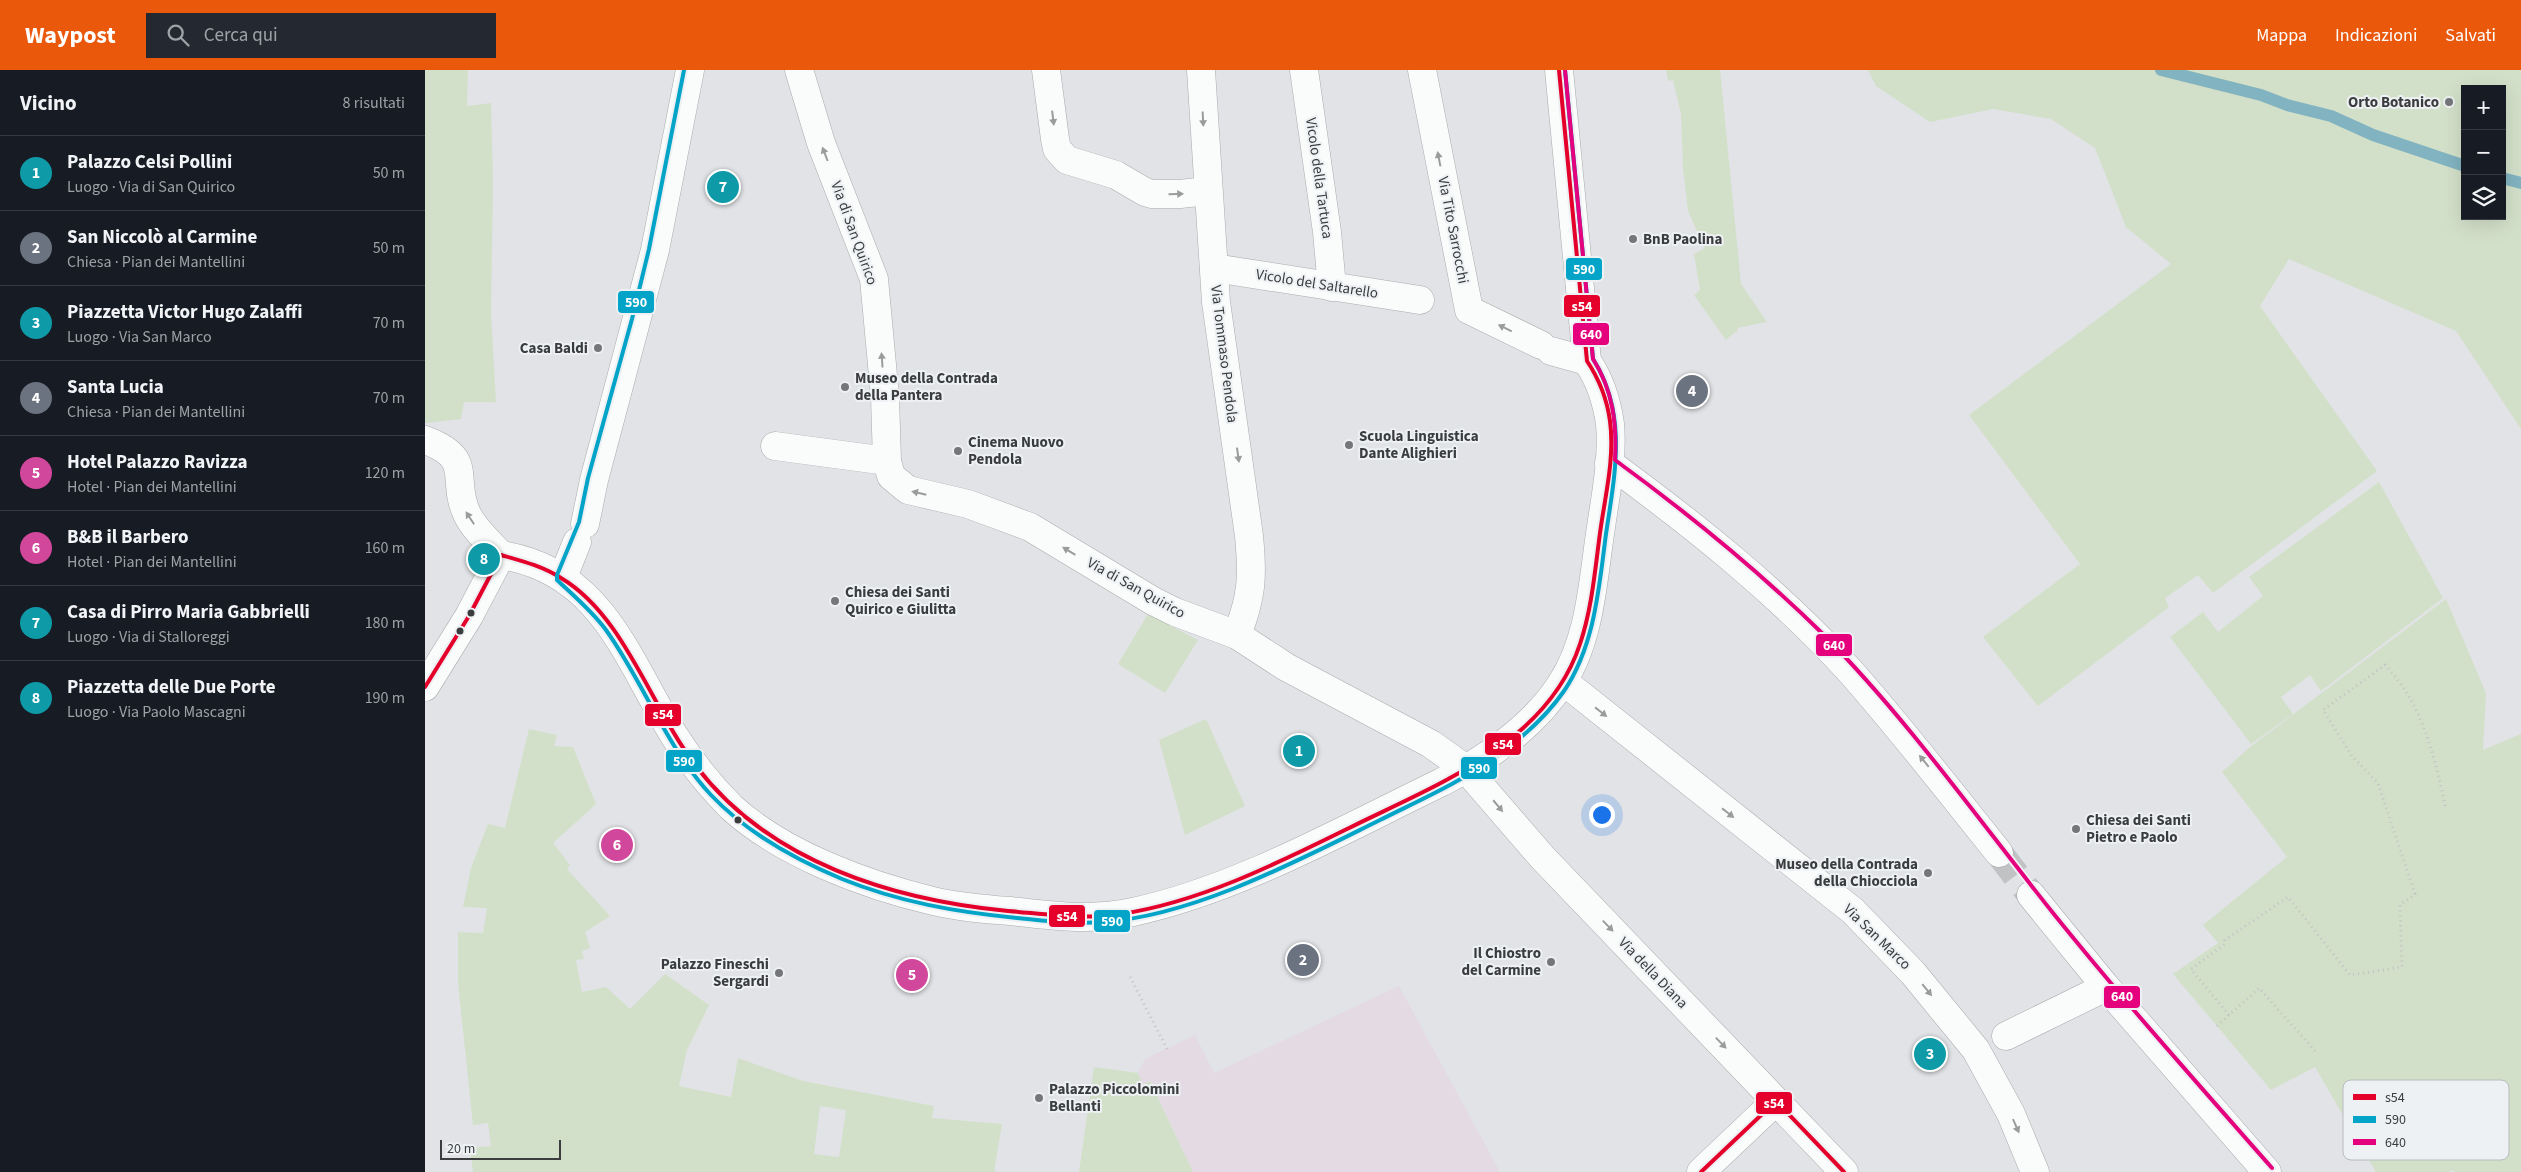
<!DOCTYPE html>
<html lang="it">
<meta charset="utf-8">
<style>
:root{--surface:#171b24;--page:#242831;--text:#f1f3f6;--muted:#9ea1a6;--line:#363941;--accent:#ea580c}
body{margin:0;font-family:"Source Sans 3",sans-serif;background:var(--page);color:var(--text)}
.controls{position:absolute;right:15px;top:15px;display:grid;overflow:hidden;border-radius:0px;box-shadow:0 5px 20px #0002}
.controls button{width:45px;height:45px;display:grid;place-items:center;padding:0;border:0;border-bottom:1px solid var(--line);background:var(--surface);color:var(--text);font:25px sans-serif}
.scale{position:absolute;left:15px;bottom:12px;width:121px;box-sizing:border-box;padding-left:5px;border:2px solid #3b3c3e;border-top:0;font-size:14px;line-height:18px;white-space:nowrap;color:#3b3c3e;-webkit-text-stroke:4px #eef1f4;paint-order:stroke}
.you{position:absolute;left:1176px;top:744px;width:18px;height:18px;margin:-12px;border:4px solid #fff;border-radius:50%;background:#1a73e8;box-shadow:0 0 0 8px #1a73e833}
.badge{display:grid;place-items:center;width:32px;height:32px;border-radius:50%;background:var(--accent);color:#fff;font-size:16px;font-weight:700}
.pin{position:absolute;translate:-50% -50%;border:2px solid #fff;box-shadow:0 1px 5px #0006}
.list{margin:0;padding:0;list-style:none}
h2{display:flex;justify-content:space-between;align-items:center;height:65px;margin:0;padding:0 20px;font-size:21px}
h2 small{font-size:16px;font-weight:400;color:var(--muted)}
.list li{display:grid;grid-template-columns:32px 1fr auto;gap:15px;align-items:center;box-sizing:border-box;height:75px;padding:0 20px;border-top:1px solid var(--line)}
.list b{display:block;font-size:19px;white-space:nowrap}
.list p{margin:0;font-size:16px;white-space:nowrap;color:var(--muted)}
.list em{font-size:16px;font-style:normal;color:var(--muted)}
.icon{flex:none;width:28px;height:28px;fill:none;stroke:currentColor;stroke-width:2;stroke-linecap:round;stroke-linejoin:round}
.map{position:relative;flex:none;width:2096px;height:1102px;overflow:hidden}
header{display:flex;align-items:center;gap:30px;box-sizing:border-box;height:70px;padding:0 25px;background:var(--accent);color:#fff}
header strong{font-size:24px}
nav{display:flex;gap:28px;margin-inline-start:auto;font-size:18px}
.search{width:350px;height:45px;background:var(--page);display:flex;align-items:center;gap:12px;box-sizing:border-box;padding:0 18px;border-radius:0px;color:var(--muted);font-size:19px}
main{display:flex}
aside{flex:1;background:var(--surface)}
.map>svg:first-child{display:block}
.education{fill:#e4dae3}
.green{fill:#d3e0c9;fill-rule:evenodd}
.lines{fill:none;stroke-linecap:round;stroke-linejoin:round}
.stream{stroke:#82b3c0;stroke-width:12}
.street-tunnel{stroke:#c0c2c4;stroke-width:28;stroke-dasharray:28 14;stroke-linecap:butt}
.street-casing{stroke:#a9abad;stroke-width:29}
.path{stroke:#c2c2c3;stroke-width:3;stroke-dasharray:1 4;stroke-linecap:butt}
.street{stroke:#fafbfb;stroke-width:28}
.bus-1-casing{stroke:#eef1f4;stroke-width:8}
.bus-2-casing{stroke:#eef1f4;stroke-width:8}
.bus-3-casing{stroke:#eef1f4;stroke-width:8}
.bus-1{stroke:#e4002b;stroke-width:4}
.bus-2{stroke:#03a4c7;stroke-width:4}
.bus-3{stroke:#e5007d;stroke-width:4}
.oneway{fill:#9a9c9c}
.poi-dot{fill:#757679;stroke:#eef1f4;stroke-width:2}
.bus-dot{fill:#3b3c3e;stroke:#eef1f4;stroke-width:2}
.labels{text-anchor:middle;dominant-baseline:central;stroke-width:4;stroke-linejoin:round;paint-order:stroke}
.poi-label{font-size:15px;font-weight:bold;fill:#3b3c3e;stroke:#eef1f4;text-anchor:start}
.street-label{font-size:15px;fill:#3b3c3e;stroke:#eef1f4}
.key{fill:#eef1f4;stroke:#b8bbbd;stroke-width:1}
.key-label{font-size:14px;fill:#3b3c3e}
.line-badge{stroke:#eef1f4;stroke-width:2}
.badge-label{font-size:14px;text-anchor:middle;font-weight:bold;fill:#fff}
</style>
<header>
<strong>Waypost</strong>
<div class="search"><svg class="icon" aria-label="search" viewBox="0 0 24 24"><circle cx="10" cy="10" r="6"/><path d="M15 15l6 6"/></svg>Cerca qui</div>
<nav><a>Mappa</a><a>Indicazioni</a><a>Salvati</a></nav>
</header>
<main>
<aside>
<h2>Vicino<small>8 risultati</small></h2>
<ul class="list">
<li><span class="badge" style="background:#0f9aa8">1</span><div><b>Palazzo Celsi Pollini</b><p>Luogo · Via di San Quirico</p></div><em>50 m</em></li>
<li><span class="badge" style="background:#6b7280">2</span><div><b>San Niccolò al Carmine</b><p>Chiesa · Pian dei Mantellini</p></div><em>50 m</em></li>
<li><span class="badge" style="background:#0f9aa8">3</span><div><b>Piazzetta Victor Hugo Zalaffi</b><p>Luogo · Via San Marco</p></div><em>70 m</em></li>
<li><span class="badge" style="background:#6b7280">4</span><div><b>Santa Lucia</b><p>Chiesa · Pian dei Mantellini</p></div><em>70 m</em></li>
<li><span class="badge" style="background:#d1479c">5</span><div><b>Hotel Palazzo Ravizza</b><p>Hotel · Pian dei Mantellini</p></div><em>120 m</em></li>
<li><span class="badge" style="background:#d1479c">6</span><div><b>B&amp;B il Barbero</b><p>Hotel · Pian dei Mantellini</p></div><em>160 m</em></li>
<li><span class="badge" style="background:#0f9aa8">7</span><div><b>Casa di Pirro Maria Gabbrielli</b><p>Luogo · Via di Stalloreggi</p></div><em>180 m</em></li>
<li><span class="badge" style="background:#0f9aa8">8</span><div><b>Piazzetta delle Due Porte</b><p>Luogo · Via Paolo Mascagni</p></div><em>190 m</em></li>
</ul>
</aside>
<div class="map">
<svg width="2096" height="1102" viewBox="0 0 2096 1102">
<rect width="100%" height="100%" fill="#e1e3e6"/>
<!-- education -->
<polygon class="education" points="974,916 1075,1102 768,1102 726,1011 718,1016 713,1003 720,989 770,965 789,1003"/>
<!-- green -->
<g class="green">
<polygon points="0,0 43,0 42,36 66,33 68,113 66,244 71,332 39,332 36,349 2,353 0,352"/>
<polygon points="1241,0 1295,0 1316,214 1342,252 1312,258 1313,260 1301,270 1269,225 1275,220 1269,184 1280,178 1263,141 1258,98 1256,44 1248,10 1243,11"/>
<path d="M1443,0H2096V359L2031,261L1864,189L1835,236L1952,401L1788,523L1773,505L1740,528L1744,537L1613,636L1558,567L1655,494L1544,345L1746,194L1701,157L1670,78L1626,49L1568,39L1505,52L1451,16ZM2040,19H2077V146H2040Z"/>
<polygon points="1954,412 2018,528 1896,621 1885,605 1856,627 1868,644 1826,674 1745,567 1778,542 1793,562 1838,526 1824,507"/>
<polygon points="2021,529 2061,623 2058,680 2096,664 2096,1102 2030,1102 2028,1100 2023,1102 1951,1102 1890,997 1846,1020 1748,904 1793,873 1778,855 1862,787 1797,702 1825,677"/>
<polygon points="723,544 773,570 740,623 693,594"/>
<polygon points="781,649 820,736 760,765 734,670"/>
<path d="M104,659L132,665L129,676L148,677L171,734L128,773L145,795L142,799L185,846L160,862L165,878L157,881L159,889L151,890L157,922L181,917L205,939L240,904L284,935L262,980L254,1016L306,1027L313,988L378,1011L509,1036L507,1048L577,1054L569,1101L575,1102H48L45,1078L66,1076L63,1053L48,1055L33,913V862L58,863L62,838L38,837L46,798L63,754L80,758ZM395,1036L421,1040L414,1087L389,1084Z"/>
<polygon points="669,997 713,1003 718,1015 725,1011 768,1102 654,1102"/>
</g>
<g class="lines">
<!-- stream -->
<g class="stream">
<polyline points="1736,0 1836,25 1862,35 1906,46 1948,65 2040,96"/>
<polyline points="2077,108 2096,113"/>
</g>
<!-- street-tunnel -->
<polyline class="street-tunnel" points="1574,783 1606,825"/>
<!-- street casing -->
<g class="street-casing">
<g id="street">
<polyline points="374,0 396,73 449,209 460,327 462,391 466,406 483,420 543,434 605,457 728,531 750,542 812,565 861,597 1006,674 1041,699 1117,787 1419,1102"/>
<polyline points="621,0 630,69 632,79 642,90 691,105 720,122 727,124 755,124 782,121"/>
<path d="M776,0L791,232L824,466C828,507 827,526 812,565"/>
<polyline points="879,0 902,162 907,217"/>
<polyline points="997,0 1044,240 1116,275"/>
<polyline points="789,198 995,230"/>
<polyline points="1126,281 1162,291"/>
<path d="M0,370C51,389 25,408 42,444C49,459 65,473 76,485"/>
<polyline points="350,376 462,391"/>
<path d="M1184,393C1269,455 1354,523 1425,601C1477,660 1525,722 1574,783"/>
<polyline points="160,454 169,410 230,180 265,0"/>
<path d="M76,485C178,501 202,590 250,667C266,692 285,716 306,737C357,784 441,815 508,831C533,837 559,839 585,841C626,846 667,851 708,842C814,819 919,759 1017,712C1061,689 1109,656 1136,614C1166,569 1168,508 1176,457C1181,423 1188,388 1185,354C1182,332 1175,310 1162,291L1134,0"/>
<polyline points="138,507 152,472"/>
<polyline points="1138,611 1428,841 1488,903 1551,980 1586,1044 1610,1102"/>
<polyline points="0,617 44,546 76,485"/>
<polyline points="1606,825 1681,917 1842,1102"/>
<polyline points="1581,966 1681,917"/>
<polyline points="1276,1102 1351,1031"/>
</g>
</g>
<!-- path -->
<g class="path">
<polyline points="705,907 742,979"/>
<path d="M1804,945L1766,899L1800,874V870L1863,827L1925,905L1977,897L1975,835L1990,824L1953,713L1927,686L1898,640L1960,595C1999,636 2009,686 2021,739"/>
<polyline points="1792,956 1834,918 1890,981"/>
</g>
<!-- street -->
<use href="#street" class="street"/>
<!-- bus-1 casing -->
<g class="bus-1-casing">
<g id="bus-1">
<path d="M76,485C97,491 117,496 136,508C200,546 226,638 271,696C344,792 468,830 583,841C621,844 658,850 696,844C775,832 851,794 922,759C1008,716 1122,675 1155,574C1167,538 1170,500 1175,463C1180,426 1190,388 1185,351C1182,329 1174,309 1162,291L1134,0"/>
<polyline points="0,617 44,546 76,485"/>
<polyline points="1276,1102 1351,1031 1419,1102"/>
</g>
</g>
<!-- bus-2 casing -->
<g class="bus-2-casing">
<path id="bus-2" d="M259,0L224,179L207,249L163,408L154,452L132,505V510C149,526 167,541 181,560C219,613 241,677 286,725C322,763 369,789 417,809C474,832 531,842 592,848C620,851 649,854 678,852C769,846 874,790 955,750C995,730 1036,712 1072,686C1097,668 1121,647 1139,621C1170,575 1174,517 1181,464C1190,403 1203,344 1168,289L1140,0"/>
</g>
<!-- bus-3 casing -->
<g class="bus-3-casing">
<path id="bus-3" d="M1140,0L1168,289C1188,320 1192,354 1190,390C1264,444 1334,501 1399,565C1483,650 1553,749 1628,843C1698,930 1773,1014 1847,1098"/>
</g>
<!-- bus-1 -->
<use href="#bus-1" class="bus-1"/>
<!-- bus-2 -->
<use href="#bus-2" class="bus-2"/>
<!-- bus-3 -->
<use href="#bus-3" class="bus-3"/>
</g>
<!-- one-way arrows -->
<defs><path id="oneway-solid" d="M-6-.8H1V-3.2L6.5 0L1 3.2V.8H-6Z" transform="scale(1.25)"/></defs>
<g class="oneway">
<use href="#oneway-solid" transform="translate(628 48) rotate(83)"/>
<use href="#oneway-solid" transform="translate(778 49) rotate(87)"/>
<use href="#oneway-solid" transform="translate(400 84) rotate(-111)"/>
<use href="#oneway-solid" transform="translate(1014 89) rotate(-101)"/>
<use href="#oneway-solid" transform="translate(751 124) rotate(-2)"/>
<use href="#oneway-solid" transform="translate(1080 258) rotate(-154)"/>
<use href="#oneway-solid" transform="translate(457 290) rotate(-94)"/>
<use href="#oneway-solid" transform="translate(813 385) rotate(82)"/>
<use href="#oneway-solid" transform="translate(494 423) rotate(-167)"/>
<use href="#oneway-solid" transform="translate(45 448) rotate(-123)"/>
<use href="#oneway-solid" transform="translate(644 481) rotate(-149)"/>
<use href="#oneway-solid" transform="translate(1176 642) rotate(38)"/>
<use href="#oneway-solid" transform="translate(1499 691) rotate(-129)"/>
<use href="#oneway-solid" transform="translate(1073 736) rotate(50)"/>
<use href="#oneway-solid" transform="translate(1303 743) rotate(38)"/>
<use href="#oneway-solid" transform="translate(1183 856) rotate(46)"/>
<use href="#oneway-solid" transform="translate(1502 920) rotate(51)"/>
<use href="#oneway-solid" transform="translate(1296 973) rotate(46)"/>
<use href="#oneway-solid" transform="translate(1591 1056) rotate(66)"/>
</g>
<!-- markers -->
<g class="poi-dot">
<circle cx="2024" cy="32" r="5"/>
<circle cx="1208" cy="169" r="5"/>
<circle cx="173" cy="278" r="5"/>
<circle cx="420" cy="317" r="5"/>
<circle cx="924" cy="375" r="5"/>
<circle cx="533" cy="381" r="5"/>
<circle cx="410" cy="531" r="5"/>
<circle cx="1651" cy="759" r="5"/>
<circle cx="1503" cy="803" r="5"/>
<circle cx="1126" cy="892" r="5"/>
<circle cx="354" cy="903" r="5"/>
<circle cx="614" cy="1028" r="5"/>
</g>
<g class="bus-dot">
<circle cx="46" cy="543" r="4.5"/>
<circle cx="35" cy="561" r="4.5"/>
<circle cx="313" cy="750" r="4.5"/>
</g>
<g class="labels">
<!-- poi labels -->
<g class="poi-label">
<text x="2014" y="32" text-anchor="end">Orto Botanico</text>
<text x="1218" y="169">BnB Paolina</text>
<text x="163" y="278" text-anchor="end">Casa Baldi</text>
<text x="430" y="308">Museo della Contrada<tspan x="430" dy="17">della Pantera</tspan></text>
<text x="934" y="366">Scuola Linguistica<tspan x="934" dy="17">Dante Alighieri</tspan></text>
<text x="543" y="372">Cinema Nuovo<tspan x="543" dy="17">Pendola</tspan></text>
<text x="420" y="522">Chiesa dei Santi<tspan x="420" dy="17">Quirico e Giulitta</tspan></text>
<text x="1661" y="750">Chiesa dei Santi<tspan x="1661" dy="17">Pietro e Paolo</tspan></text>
<text x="1493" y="794" text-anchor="end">Museo della Contrada<tspan x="1493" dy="17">della Chiocciola</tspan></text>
<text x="1116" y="883" text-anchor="end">Il Chiostro<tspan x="1116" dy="17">del Carmine</tspan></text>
<text x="344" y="894" text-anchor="end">Palazzo Fineschi<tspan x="344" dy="17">Sergardi</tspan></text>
<text x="624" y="1019">Palazzo Piccolomini<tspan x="624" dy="17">Bellanti</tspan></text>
</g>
<!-- street labels -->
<g class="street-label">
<text transform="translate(894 108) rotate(82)">Vicolo della Tartuca</text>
<text transform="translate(1028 160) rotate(79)">Via Tito Sarrocchi</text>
<text transform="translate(429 163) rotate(70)">Via di San Quirico</text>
<text transform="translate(892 214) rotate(9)">Vicolo del Saltarello</text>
<text transform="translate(799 284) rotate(83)">Via Tommaso Pendola</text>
<text transform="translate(711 518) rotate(29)">Via di San Quirico</text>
<text transform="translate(1452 867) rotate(44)">Via San Marco</text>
<text transform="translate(1228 903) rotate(46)">Via della Diana</text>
</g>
</g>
<!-- legend -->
<rect x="1918" y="1010" width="166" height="80" rx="8" class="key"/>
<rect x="1928" y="1024" width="23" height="6" fill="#e4002b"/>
<rect x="1928" y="1046" width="23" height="7" fill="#03a4c7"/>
<rect x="1928" y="1069" width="23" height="6" fill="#e5007d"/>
<g class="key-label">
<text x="1960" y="1032">s54</text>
<text x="1960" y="1054">590</text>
<text x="1960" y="1077">640</text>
</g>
<g class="line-badge">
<rect x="1140" y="187" width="38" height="24" rx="5" fill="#03a4c7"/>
<rect x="192" y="220" width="38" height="24" rx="5" fill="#03a4c7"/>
<rect x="1138" y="224" width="38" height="24" rx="5" fill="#e4002b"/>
<rect x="1147" y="252" width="38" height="24" rx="5" fill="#e5007d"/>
<rect x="1390" y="563" width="38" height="24" rx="5" fill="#e5007d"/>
<rect x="219" y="633" width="38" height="24" rx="5" fill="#e4002b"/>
<rect x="1059" y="662" width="38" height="24" rx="5" fill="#e4002b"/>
<rect x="240" y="679" width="38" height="24" rx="5" fill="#03a4c7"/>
<rect x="1035" y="686" width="38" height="24" rx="5" fill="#03a4c7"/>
<rect x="623" y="834" width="38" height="24" rx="5" fill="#e4002b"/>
<rect x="668" y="839" width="38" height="24" rx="5" fill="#03a4c7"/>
<rect x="1678" y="915" width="38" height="24" rx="5" fill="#e5007d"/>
<rect x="1330" y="1021" width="38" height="24" rx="5" fill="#e4002b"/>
</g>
<g class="badge-label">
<text x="1159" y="204">590</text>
<text x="211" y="237">590</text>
<text x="1157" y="241">s54</text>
<text x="1166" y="269">640</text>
<text x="1409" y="580">640</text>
<text x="238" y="649">s54</text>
<text x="1078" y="679">s54</text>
<text x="259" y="696">590</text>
<text x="1054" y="703">590</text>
<text x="642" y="851">s54</text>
<text x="687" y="856">590</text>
<text x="1697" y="931">640</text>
<text x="1349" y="1038">s54</text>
</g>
</svg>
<div class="controls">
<button>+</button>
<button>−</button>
<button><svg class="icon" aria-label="layers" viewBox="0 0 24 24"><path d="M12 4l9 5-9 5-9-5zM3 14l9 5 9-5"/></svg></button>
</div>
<div class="scale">20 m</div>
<div class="you"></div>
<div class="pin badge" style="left:874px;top:681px;background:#0f9aa8">1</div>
<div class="pin badge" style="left:878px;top:890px;background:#6b7280">2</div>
<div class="pin badge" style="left:1505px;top:984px;background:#0f9aa8">3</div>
<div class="pin badge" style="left:1267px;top:321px;background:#6b7280">4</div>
<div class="pin badge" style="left:487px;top:905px;background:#d1479c">5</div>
<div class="pin badge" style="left:192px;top:775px;background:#d1479c">6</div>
<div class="pin badge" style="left:298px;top:117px;background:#0f9aa8">7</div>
<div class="pin badge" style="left:59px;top:489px;background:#0f9aa8">8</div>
</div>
</main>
